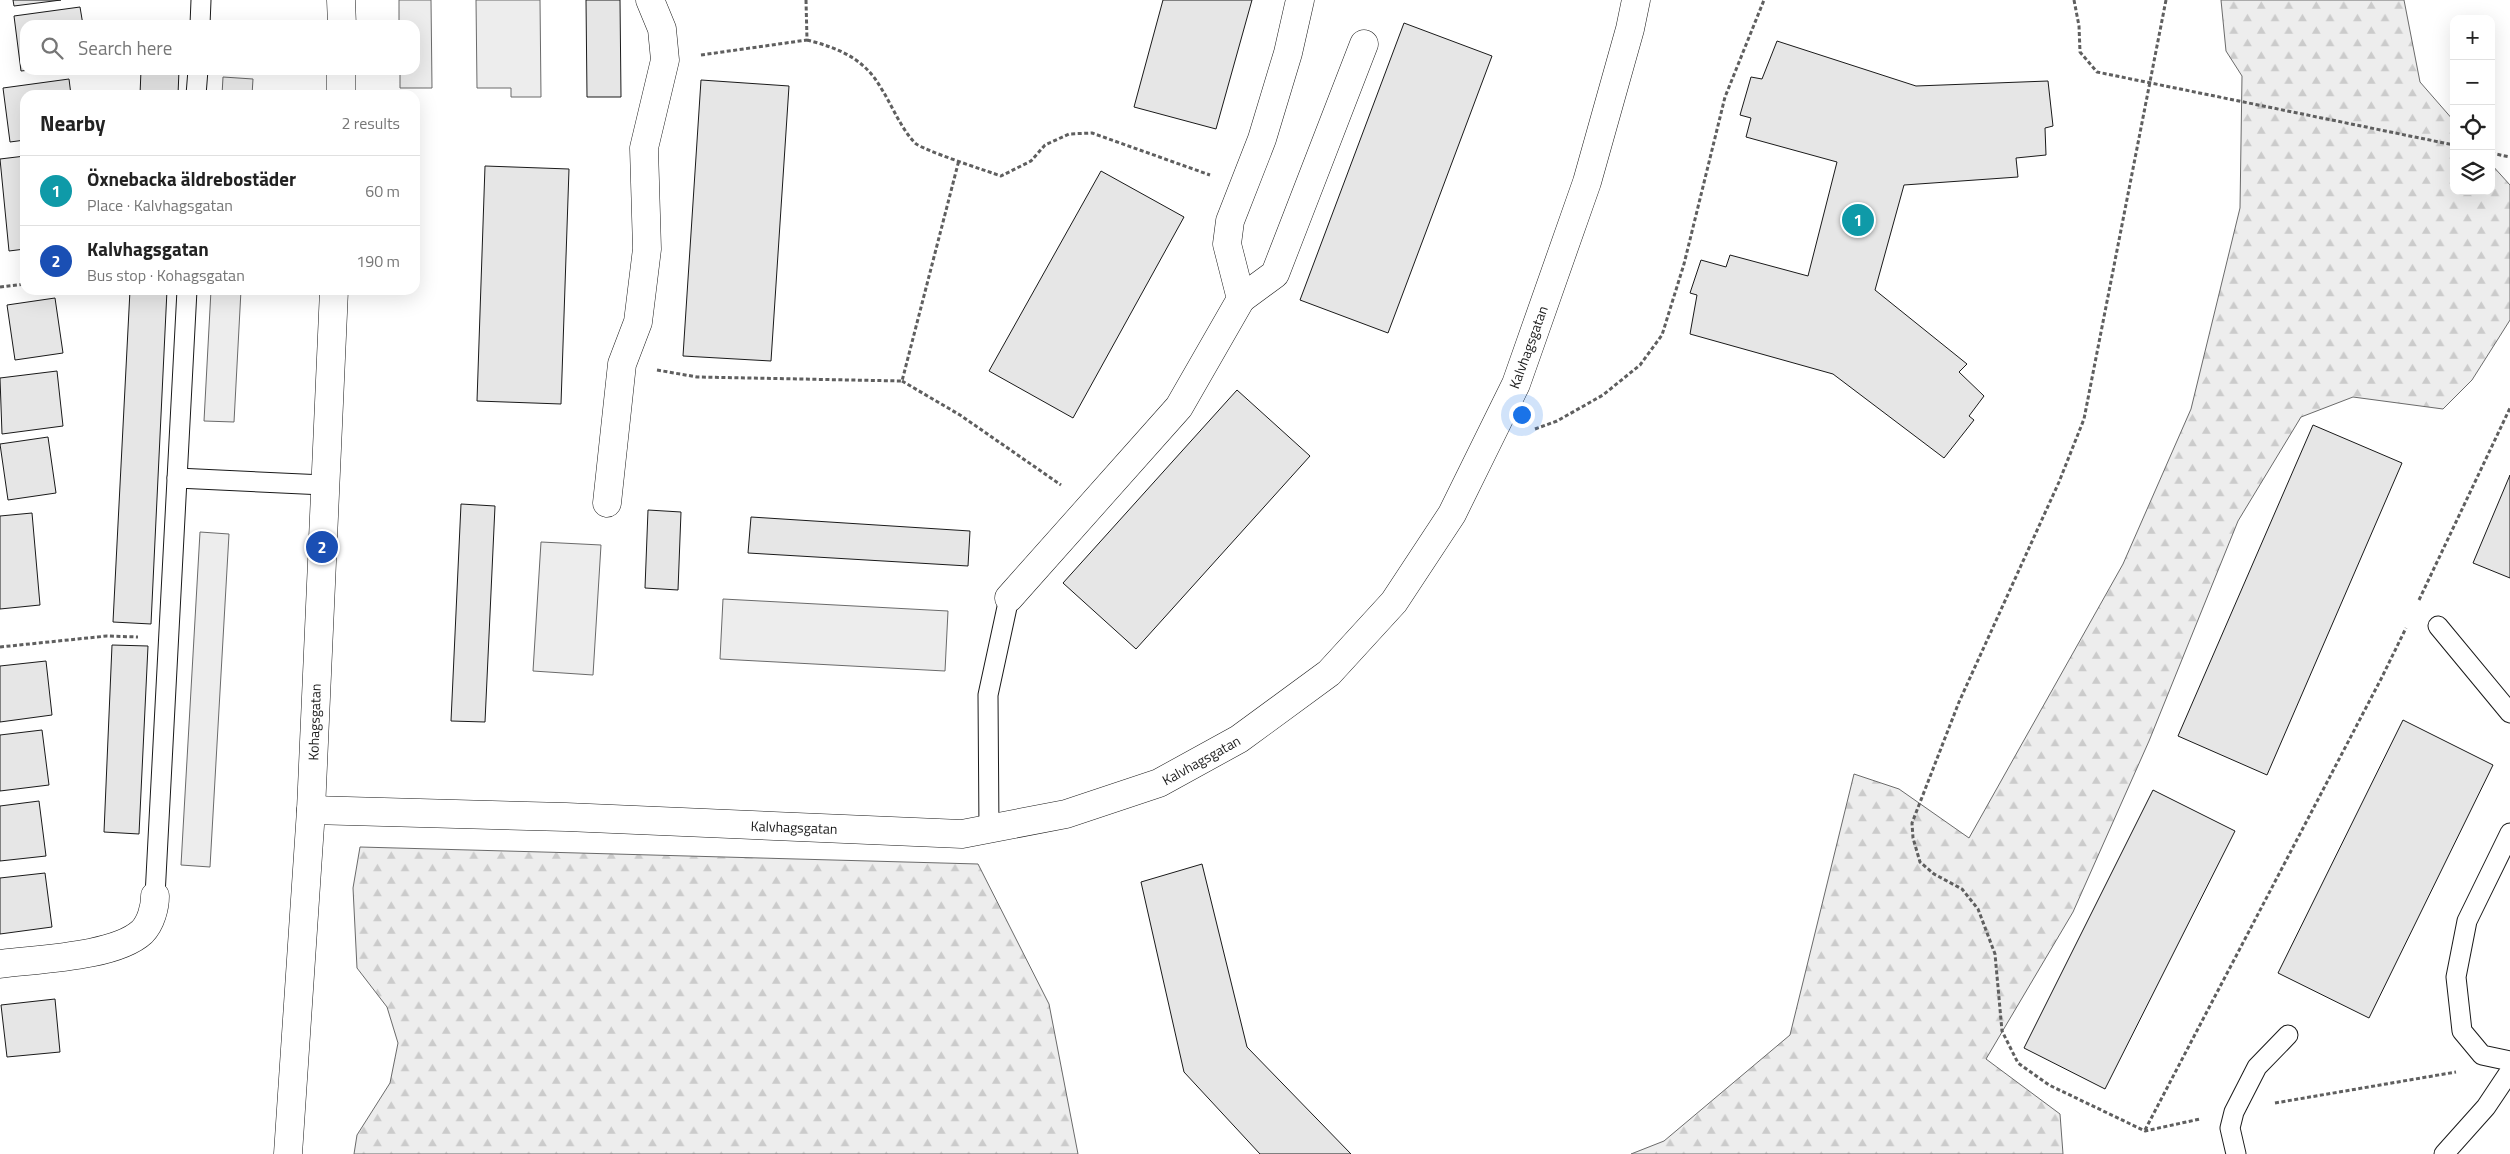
<!DOCTYPE html>
<meta charset="utf-8">
<style>
:root{--surface:#fff;--page:#f6f6f6;--text:#222;--muted:#767676;--line:#e0e0e0;--accent:#111827}
body{margin:0;font-family:"Titillium Web",sans-serif;background:var(--page);color:var(--text)}
.controls{position:absolute;right:15px;top:15px;display:grid;overflow:hidden;border-radius:10px;box-shadow:0 5px 20px #0002}
.controls button{width:45px;height:45px;display:grid;place-items:center;padding:0;border:0;border-bottom:1px solid var(--line);background:var(--surface);color:var(--text);font:25px sans-serif}
.you{position:absolute;left:1521px;top:414px;width:18px;height:18px;margin:-12px;border:4px solid #fff;border-radius:50%;background:#1a73e8;box-shadow:0 0 0 8px #1a73e833}
.badge{display:grid;place-items:center;width:32px;height:32px;border-radius:50%;background:var(--accent);color:#fff;font-size:16px;font-weight:700}
.pin{position:absolute;translate:-50% -50%;border:2px solid #fff;box-shadow:0 1px 5px #0006}
.list{margin:0;padding:0;list-style:none}
h2{display:flex;justify-content:space-between;align-items:center;height:65px;margin:0;padding:0 20px;font-size:21px}
h2 small{font-size:16px;font-weight:400;color:var(--muted)}
.list li{display:grid;grid-template-columns:32px 1fr auto;gap:15px;align-items:center;box-sizing:border-box;height:70px;padding:0 20px;border-top:1px solid var(--line)}
.list b{display:block;font-size:19px;white-space:nowrap}
.list p{margin:0;font-size:16px;white-space:nowrap;color:var(--muted)}
.list em{font-size:16px;font-style:normal;color:var(--muted)}
.icon{flex:none;width:28px;height:28px;fill:none;stroke:currentColor;stroke-width:2;stroke-linecap:round;stroke-linejoin:round}
.map{position:relative;flex:none;width:2510px;height:1154px;overflow:hidden}
.search{position:absolute;background:var(--surface);box-shadow:0 5px 20px #0002;left:20px;top:20px;width:400px;height:55px;display:flex;align-items:center;gap:12px;box-sizing:border-box;padding:0 18px;border-radius:15px;color:var(--muted);font-size:19px}
.panel{position:absolute;background:var(--surface);box-shadow:0 5px 20px #0002;left:20px;top:90px;width:400px;height:205px;border-radius:15px}
.map>svg:first-child{display:block}
.forest{fill:url(#forest-firs);stroke:#6a6a6a}
.built{fill:#ededed;stroke:#6a6a6a}
.building{fill:#e6e6e6;stroke:#1a1a1a}
.lines{fill:none;stroke-linecap:round;stroke-linejoin:round}
.lane-casing{stroke:#1a1a1a;stroke-width:21}
.street-casing{stroke:#1a1a1a;stroke-width:29}
.secondary-casing{stroke:#1a1a1a;stroke-width:29}
.path{stroke:#5f5f5f;stroke-width:3;stroke-dasharray:4 2.5;stroke-linecap:butt}
.lane{stroke:#fff;stroke-width:19}
.street{stroke:#fff;stroke-width:28}
.secondary{stroke:#fff;stroke-width:28}
.labels{text-anchor:middle;dominant-baseline:central;stroke-width:4;stroke-linejoin:round;paint-order:stroke}
.street-label{font-size:14px;fill:#1a1a1a;stroke:#fff}
</style>
<div class="map">
<svg width="2510" height="1154" viewBox="0 0 2510 1154">
<defs>
<pattern id="forest-firs" width="22" height="20" patternUnits="userSpaceOnUse" patternTransform="scale(1.25)"><rect width="22" height="20" fill="#ededed"/><path d="M5 1l3.5 6h-7zM16 11l3.5 6h-7z" fill="#cbcbcb"/></pattern>
</defs>
<rect width="100%" height="100%" fill="#fff"/>
<!-- forest -->
<g class="forest">
<polygon points="2221,0 2404,0 2420,82 2454,121 2454,191 2491,191 2491,164 2510,185 2510,320 2472,380 2443,409 2353,397 2301,417 2238,521 2149,741 2073,912 1986,1059 2060,1114 2063,1154 1631,1154 1664,1141 1790,1035 1854,774 1899,789 1969,838 2123,564 2191,409 2240,208 2242,76 2226,51"/>
<polygon points="360,847 978,864 1049,1004 1078,1154 354,1154 357,1135 390,1083 398,1043 387,1007 357,968 353,888"/>
</g>
<!-- built -->
<g class="built">
<polygon points="399,0 431,0 432,88 400,88 400,70 415,70 415,25 399,25"/>
<polygon points="476,0 540,0 541,97 511,97 511,88 477,88"/>
<polygon points="223,77 253,79 252,95 222,95"/>
<polygon points="211,290 241,290 234,422 204,421"/>
<polygon points="200,532 229,534 210,867 181,865"/>
<polygon points="541,542 601,545 593,675 533,671"/>
<polygon points="723,599 948,611 945,671 720,659"/>
</g>
<!-- building -->
<g class="building">
<polygon points="13,0 61,0 14,6"/>
<polygon points="586,0 620,0 621,97 587,97"/>
<polygon points="1163,0 1252,0 1216,129 1134,107"/>
<polygon points="80,7 83,25 25,25 25,70 30,70 21,71 14,16"/>
<polygon points="1404,23 1492,56 1388,333 1300,300"/>
<polygon points="1777,41 1916,86 2048,81 2053,126 2045,128 2046,155 2016,158 2018,177 1904,185 1875,290 1967,364 1959,372 1984,396 1969,416 1974,420 1944,458 1833,374 1690,334 1697,295 1690,293 1701,260 1726,267 1730,255 1808,276 1837,162 1746,137 1751,118 1740,115 1751,77 1762,79"/>
<polygon points="141,70 179,70 178,95 140,95"/>
<polygon points="69,79 71,95 25,95 25,140 10,142 3,88"/>
<polygon points="701,80 789,86 771,361 683,356"/>
<polygon points="25,156 25,249 9,251 0,159"/>
<polygon points="485,166 569,169 561,404 477,401"/>
<polygon points="1101,171 1184,217 1073,418 989,371"/>
<polygon points="130,290 167,290 151,624 113,622"/>
<polygon points="55,298 63,353 15,360 7,305"/>
<polygon points="57,371 63,426 2,434 0,378"/>
<polygon points="1237,390 1310,456 1136,649 1063,583"/>
<polygon points="2313,425 2402,463 2267,775 2178,736"/>
<polygon points="48,437 56,493 8,500 0,444"/>
<polygon points="2510,475 2510,578 2473,563"/>
<polygon points="461,504 495,506 485,722 451,721"/>
<polygon points="648,510 681,512 678,590 645,588"/>
<polygon points="32,513 40,605 0,609 0,516"/>
<polygon points="751,517 970,531 968,566 748,553"/>
<polygon points="112,645 148,646 139,834 104,832"/>
<polygon points="46,661 52,715 0,722 0,666"/>
<polygon points="2403,720 2493,765 2369,1018 2278,973"/>
<polygon points="42,730 49,785 0,791 0,735"/>
<polygon points="2153,790 2235,831 2105,1089 2024,1048"/>
<polygon points="39,801 46,856 0,861 0,806"/>
<polygon points="1202,864 1247,1047 1351,1154 1260,1154 1184,1072 1141,882"/>
<polygon points="45,873 52,927 0,934 0,878"/>
<polygon points="55,999 60,1052 7,1057 1,1005"/>
</g>
<g class="lines">
<!-- lane casing -->
<g class="lane-casing">
<g id="lane">
<polyline points="200,25 201,0"/>
<polyline points="196,95 198,70"/>
<polyline points="177,478 324,485"/>
<polyline points="2438,626 2510,713"/>
<polyline points="989,830 988,695 1009,598"/>
<polyline points="2510,833 2467,921 2456,977 2462,1031 2482,1055 2510,1061"/>
<polyline points="155,896 187,290"/>
<polyline points="2236,1154 2230,1128 2234,1112 2257,1067 2288,1035"/>
<polyline points="2444,1154 2486,1107 2510,1071"/>
</g>
</g>
<!-- street casing -->
<g class="street-casing">
<g id="street">
<polyline points="1241,299 1275,274 1364,44"/>
<polyline points="607,503 622,364 638,322 647,249 644,148 665,60 662,29 650,0"/>
<polyline points="1009,598 1179,407 1241,299 1227,244 1230,221 1262,139 1288,53 1300,0"/>
<polyline points="311,810 566,817 962,834 1066,814 1159,783 1239,739 1329,673 1394,602 1452,514 1516,384 1587,182 1630,29 1636,0"/>
<path d="M0,964C37,959 115,957 142,932C151,923 155,907 155,896"/>
</g>
</g>
<!-- secondary casing -->
<g class="secondary-casing">
<g id="secondary">
<polyline points="341,0 342,25"/>
<polyline points="341,95 341,70"/>
<polyline points="288,1154 311,810 334,290"/>
</g>
</g>
<!-- path -->
<g class="path">
<polyline points="2074,0 2079,26 2080,52 2097,72 2454,145"/>
<polyline points="2166,0 2084,419 2059,482 1959,702 1912,823 1913,838 1920,862 1934,874 1962,889 1978,909 1995,954 2002,1031 2018,1063 2049,1085 2145,1131 2200,1119"/>
<path d="M807,40C838,48 864,58 881,88C893,107 900,127 915,143C922,150 987,171 1001,176L1031,161L1045,145L1069,134L1092,133L1210,175"/>
<polyline points="701,55 807,40 806,0"/>
<polyline points="2491,153 2510,157"/>
<polyline points="0,287 25,284"/>
<polyline points="657,370 697,377 902,381 959,160"/>
<polyline points="902,381 960,415 1061,485"/>
<polyline points="1535,429 1557,421 1603,395 1640,365 1662,335 1684,264 1725,97 1764,0"/>
<polyline points="2419,600 2510,408"/>
<polyline points="0,647 107,636 138,637"/>
<polyline points="2275,1103 2456,1072"/>
<polyline points="2145,1130 2381,679 2406,628"/>
</g>
<!-- lane -->
<use href="#lane" class="lane"/>
<!-- street -->
<use href="#street" class="street"/>
<!-- secondary -->
<use href="#secondary" class="secondary"/>
</g>
<g class="labels">
<!-- street labels -->
<g class="street-label">
<text transform="translate(1528 347) rotate(-70)">Kalvhagsgatan</text>
<text transform="translate(314 722) rotate(-88)">Kohagsgatan</text>
<text transform="translate(1201 760) rotate(-29)">Kalvhagsgatan</text>
<text transform="translate(794 827) rotate(2)">Kalvhagsgatan</text>
</g>
</g>
</svg>
<div class="controls">
<button>+</button>
<button>−</button>
<button><svg class="icon" aria-label="locate" viewBox="0 0 24 24"><circle cx="12" cy="12" r="6"/><path d="M12 2v4M12 18v4M2 12h4M18 12h4"/></svg></button>
<button><svg class="icon" aria-label="layers" viewBox="0 0 24 24"><path d="M12 4l9 5-9 5-9-5zM3 14l9 5 9-5"/></svg></button>
</div>
<div class="you"></div>
<div class="pin badge" style="left:1858px;top:220px;background:#0f9aa8">1</div>
<div class="pin badge" style="left:322px;top:547px;background:#1a4fb4">2</div>
<div class="search"><svg class="icon" aria-label="search" viewBox="0 0 24 24"><circle cx="10" cy="10" r="6"/><path d="M15 15l6 6"/></svg>Search here</div>
<section class="panel">
<h2>Nearby<small>2 results</small></h2>
<ul class="list">
<li><span class="badge" style="background:#0f9aa8">1</span><div><b>Öxnebacka äldrebostäder</b><p>Place · Kalvhagsgatan</p></div><em>60 m</em></li>
<li><span class="badge" style="background:#1a4fb4">2</span><div><b>Kalvhagsgatan</b><p>Bus stop · Kohagsgatan</p></div><em>190 m</em></li>
</ul>
</section>
</div>
